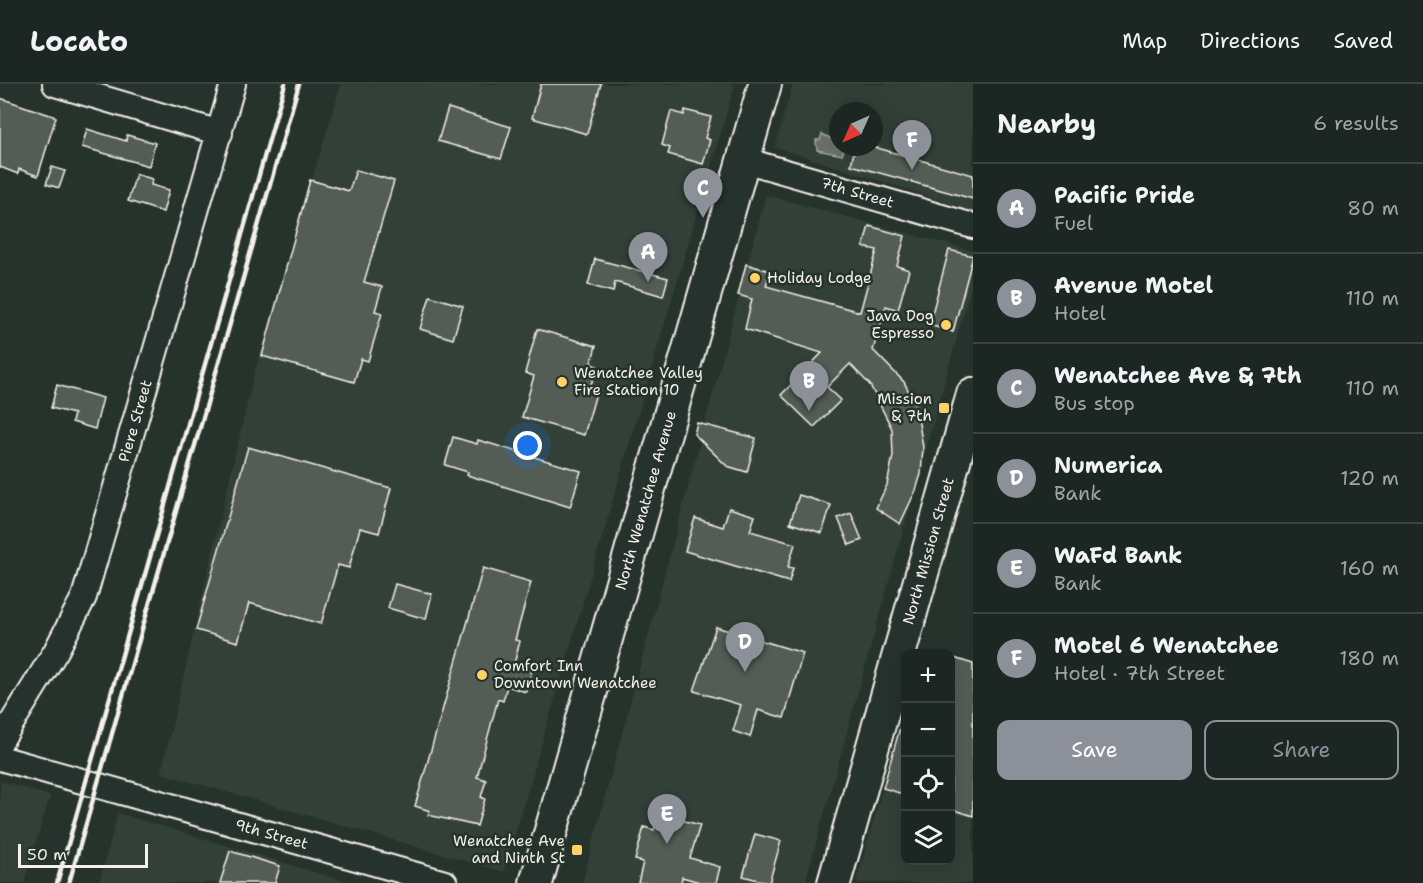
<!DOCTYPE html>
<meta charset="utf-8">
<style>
:root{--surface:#1c2622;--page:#252e2a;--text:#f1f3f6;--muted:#a0a5a5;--line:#3a4340;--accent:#8c9099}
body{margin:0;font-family:"Shantell Sans",sans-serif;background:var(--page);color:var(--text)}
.controls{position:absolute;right:18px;bottom:18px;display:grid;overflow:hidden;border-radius:12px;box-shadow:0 6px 24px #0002}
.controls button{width:54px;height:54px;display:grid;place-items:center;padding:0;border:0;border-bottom:2px solid var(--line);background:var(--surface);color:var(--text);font:30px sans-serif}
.compass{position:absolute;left:829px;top:18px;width:54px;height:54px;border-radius:50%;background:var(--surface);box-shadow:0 6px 24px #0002;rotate:225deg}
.scale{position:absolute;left:18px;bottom:15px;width:130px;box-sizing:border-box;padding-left:6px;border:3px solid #f4f1e8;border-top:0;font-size:16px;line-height:21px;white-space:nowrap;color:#f4f1e8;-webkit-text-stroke:4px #26332d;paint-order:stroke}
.you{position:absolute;left:528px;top:362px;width:21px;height:21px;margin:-15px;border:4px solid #fff;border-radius:50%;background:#1a73e8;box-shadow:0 0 0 9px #1a73e833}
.badge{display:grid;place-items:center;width:39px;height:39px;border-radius:50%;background:var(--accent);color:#fff;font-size:20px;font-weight:700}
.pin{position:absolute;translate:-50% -50px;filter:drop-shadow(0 2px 3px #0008)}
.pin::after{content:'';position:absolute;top:32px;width:21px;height:18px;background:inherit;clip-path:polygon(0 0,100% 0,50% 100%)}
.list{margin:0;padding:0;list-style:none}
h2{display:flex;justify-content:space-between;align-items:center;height:78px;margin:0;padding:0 24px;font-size:26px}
h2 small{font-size:20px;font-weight:400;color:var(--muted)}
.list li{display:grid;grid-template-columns:39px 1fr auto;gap:18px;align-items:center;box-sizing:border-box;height:90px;padding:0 24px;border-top:2px solid var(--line)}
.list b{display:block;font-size:22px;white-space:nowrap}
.list p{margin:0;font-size:20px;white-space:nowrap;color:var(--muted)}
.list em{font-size:20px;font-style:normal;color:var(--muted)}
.actions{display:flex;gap:12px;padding:18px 24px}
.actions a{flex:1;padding:14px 0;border:2px solid var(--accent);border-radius:12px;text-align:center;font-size:21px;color:var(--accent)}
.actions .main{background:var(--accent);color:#fff}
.icon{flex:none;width:33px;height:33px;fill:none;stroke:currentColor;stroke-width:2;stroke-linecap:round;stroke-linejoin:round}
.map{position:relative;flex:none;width:973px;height:799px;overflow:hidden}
header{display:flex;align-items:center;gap:36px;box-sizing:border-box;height:84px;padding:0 30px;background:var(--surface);border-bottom:2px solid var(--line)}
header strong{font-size:28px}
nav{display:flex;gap:33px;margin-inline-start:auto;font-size:21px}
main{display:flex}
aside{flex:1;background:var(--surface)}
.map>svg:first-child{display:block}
.built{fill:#333f39;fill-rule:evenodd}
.water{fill:#676f68;stroke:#9fa39b;stroke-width:1.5}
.building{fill:#525c55;stroke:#f4f1e8;stroke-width:1.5}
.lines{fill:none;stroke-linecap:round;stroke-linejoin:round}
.minor-casing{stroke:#f4f1e8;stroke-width:28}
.major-casing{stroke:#f4f1e8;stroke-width:36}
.minor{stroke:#26332d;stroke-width:24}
.major{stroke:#26332d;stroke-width:32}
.rail{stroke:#f4f1e8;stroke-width:4.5}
.poi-dot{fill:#ffd166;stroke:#26332d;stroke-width:2}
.labels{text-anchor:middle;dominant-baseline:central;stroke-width:5;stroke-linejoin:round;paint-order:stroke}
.street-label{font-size:15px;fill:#f4f1e8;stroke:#26332d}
.poi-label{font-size:15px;fill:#f4f1e8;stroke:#26332d;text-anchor:start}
</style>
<header>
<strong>Locato</strong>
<nav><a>Map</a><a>Directions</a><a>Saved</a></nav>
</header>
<main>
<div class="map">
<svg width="973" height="799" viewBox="0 0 973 799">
<rect width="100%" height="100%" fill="#26332d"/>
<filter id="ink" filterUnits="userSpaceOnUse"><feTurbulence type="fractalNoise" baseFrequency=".0167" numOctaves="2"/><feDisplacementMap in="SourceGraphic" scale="12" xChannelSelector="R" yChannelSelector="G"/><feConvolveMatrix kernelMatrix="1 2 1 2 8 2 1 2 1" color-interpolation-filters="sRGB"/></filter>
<g filter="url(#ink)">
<!-- built -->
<g class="built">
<polygon points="341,0 735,0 504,788 161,689 255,286"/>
<path d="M793,0H973V127L775,63ZM838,27H874V63H838Z"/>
<polygon points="766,111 973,167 973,196 805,799 582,799"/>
<polygon points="951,573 973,580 973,799 856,799 905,625 906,776 950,776"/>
<polygon points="0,697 50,712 24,799 0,799"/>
<polygon points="118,729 351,799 99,799"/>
</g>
<!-- water -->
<polygon class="water" points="822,50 838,58 838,63 845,63 842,71 817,66 816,56 820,56"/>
<!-- building -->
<g class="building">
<polygon points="541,0 601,0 587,50 532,34"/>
<polygon points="0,14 56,33 38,92 19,85 18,90 0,83"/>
<polygon points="448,24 511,43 501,75 438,57"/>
<polygon points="685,26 711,33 705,54 710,56 703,80 668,70 670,64 662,61 671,27 684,31"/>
<polygon points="87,45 126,57 127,51 155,59 149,82 82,63"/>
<polygon points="855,63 874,63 973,91 973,115 851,81"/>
<polygon points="52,83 65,87 59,104 46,100"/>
<polygon points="356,86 394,97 364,198 382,203 375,227 382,229 368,277 361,275 354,298 262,272 310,96 349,107"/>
<polygon points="136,90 152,95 151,101 169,106 163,128 128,117"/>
<polygon points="869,142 905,152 897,182 909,186 898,226 886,222 873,266 904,298 916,322 923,363 921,390 916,406 900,440 876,424 887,401 893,372 892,345 870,301 850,280 827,303 841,316 814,343 781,311 822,269 745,245 752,215 738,211 746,180 770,187 766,202 860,228 877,166 863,163"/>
<polygon points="949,166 973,172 953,248 929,241"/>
<polygon points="595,175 668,194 663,212 615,198 613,208 588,201"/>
<polygon points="430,212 463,222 453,255 420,245"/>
<polygon points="537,245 596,262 591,280 597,282 590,304 597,306 584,351 522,333 534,292 525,289"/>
<polygon points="57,301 103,314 95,345 72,338 74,330 51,324"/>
<polygon points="697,339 756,354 747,388 727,382 694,350"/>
<polygon points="453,353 477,360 478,356 581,387 570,423 467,391 468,388 445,381"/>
<polygon points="248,363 391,404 379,449 360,444 349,484 338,481 321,540 249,519 238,558 196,546"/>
<polygon points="799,411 831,421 822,449 790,439"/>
<polygon points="729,424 755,432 750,447 795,460 788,483 793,484 789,498 685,467 695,434 723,443"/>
<polygon points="851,429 862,456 849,461 838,434"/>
<polygon points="483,484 531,498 515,556 520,557 514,580 532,586 526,608 507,602 503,617 498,615 477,693 486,696 481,713 485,715 477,742 428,731 430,727 415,722"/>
<polygon points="395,500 432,510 426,535 388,524"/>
<polygon points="716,543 803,569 784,634 758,626 750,653 733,647 741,621 694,607"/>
<polygon points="951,573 973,580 973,732 951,725"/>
<polygon points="901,640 906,640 906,711 883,704"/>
<polygon points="659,730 700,741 690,774 720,783 716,799 703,799 682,793 681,799 638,799 643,778 635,776 644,743 654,746"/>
<polygon points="755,750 781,757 769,799 743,792"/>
<polygon points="230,767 280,782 275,799 220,799"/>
</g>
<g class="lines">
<!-- minor casing -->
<g class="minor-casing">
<g id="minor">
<polyline points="55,0 220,49"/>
<path id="s1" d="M744,76L973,142"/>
<path id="s2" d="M0,658L56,567L84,513L233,0"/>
<path id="s3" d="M0,674L445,799"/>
</g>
</g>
<!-- major casing -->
<g class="major-casing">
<g id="major">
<path id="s4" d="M536,799L765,0"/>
<path id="s5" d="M834,799L973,310"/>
</g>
</g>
<!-- minor -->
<use href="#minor" class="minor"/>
<!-- major -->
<use href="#major" class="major"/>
<!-- rail -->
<g class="rail">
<polyline points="57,799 285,0"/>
<polyline points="69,799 299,0"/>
</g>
</g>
</g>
<!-- markers -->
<g class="poi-dot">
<circle cx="755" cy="194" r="6"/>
<circle cx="946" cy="241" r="6"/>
<circle cx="562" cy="298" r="6"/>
<rect x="938" y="318" width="12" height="12" rx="3"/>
<circle cx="482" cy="591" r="6"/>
<rect x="571" y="760" width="12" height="12" rx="3"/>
</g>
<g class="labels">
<!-- street labels -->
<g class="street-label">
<text stroke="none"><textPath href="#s1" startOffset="118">7th Street</textPath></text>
<text stroke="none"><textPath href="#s2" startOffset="351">Piere Street</textPath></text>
<text stroke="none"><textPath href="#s4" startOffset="398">North Wenatchee Avenue</textPath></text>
<text stroke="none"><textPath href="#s5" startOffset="345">North Mission Street</textPath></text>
<text stroke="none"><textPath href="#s3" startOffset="282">9th Street</textPath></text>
</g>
<!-- poi labels -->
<g class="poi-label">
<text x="767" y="194">Holiday Lodge</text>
<text x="934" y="232" text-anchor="end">Java Dog<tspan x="934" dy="17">Espresso</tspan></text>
<text x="574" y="289">Wenatchee Valley<tspan x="574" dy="17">Fire Station 10</tspan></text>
<text x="932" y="315" text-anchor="end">Mission<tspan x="932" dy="17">&amp; 7th</tspan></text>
<text x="494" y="582">Comfort Inn<tspan x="494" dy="17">Downtown Wenatchee</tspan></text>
<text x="565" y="757" text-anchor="end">Wenatchee Ave<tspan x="565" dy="17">and Ninth St</tspan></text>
</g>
</g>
</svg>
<div class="controls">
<button>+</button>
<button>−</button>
<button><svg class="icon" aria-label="locate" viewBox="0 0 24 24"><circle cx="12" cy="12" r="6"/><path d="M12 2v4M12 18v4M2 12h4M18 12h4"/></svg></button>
<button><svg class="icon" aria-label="layers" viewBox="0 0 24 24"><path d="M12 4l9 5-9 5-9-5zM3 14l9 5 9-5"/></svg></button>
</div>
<svg class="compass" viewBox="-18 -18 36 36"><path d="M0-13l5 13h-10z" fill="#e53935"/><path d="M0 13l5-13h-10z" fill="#a0a5a5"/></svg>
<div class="scale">50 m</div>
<div class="you"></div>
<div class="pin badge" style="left:648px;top:198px">A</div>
<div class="pin badge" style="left:809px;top:327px">B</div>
<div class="pin badge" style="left:703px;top:134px">C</div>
<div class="pin badge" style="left:745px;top:588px">D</div>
<div class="pin badge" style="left:667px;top:760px">E</div>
<div class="pin badge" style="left:912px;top:86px">F</div>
</div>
<aside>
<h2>Nearby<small>6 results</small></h2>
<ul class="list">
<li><span class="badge">A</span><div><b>Pacific Pride</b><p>Fuel</p></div><em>80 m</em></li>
<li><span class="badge">B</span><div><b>Avenue Motel</b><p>Hotel</p></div><em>110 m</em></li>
<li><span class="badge">C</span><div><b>Wenatchee Ave &amp; 7th</b><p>Bus stop</p></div><em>110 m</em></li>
<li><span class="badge">D</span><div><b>Numerica</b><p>Bank</p></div><em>120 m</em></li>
<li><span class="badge">E</span><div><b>WaFd Bank</b><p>Bank</p></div><em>160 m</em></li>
<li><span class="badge">F</span><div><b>Motel 6 Wenatchee</b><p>Hotel · 7th Street</p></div><em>180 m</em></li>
</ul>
<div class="actions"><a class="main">Save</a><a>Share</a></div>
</aside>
</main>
